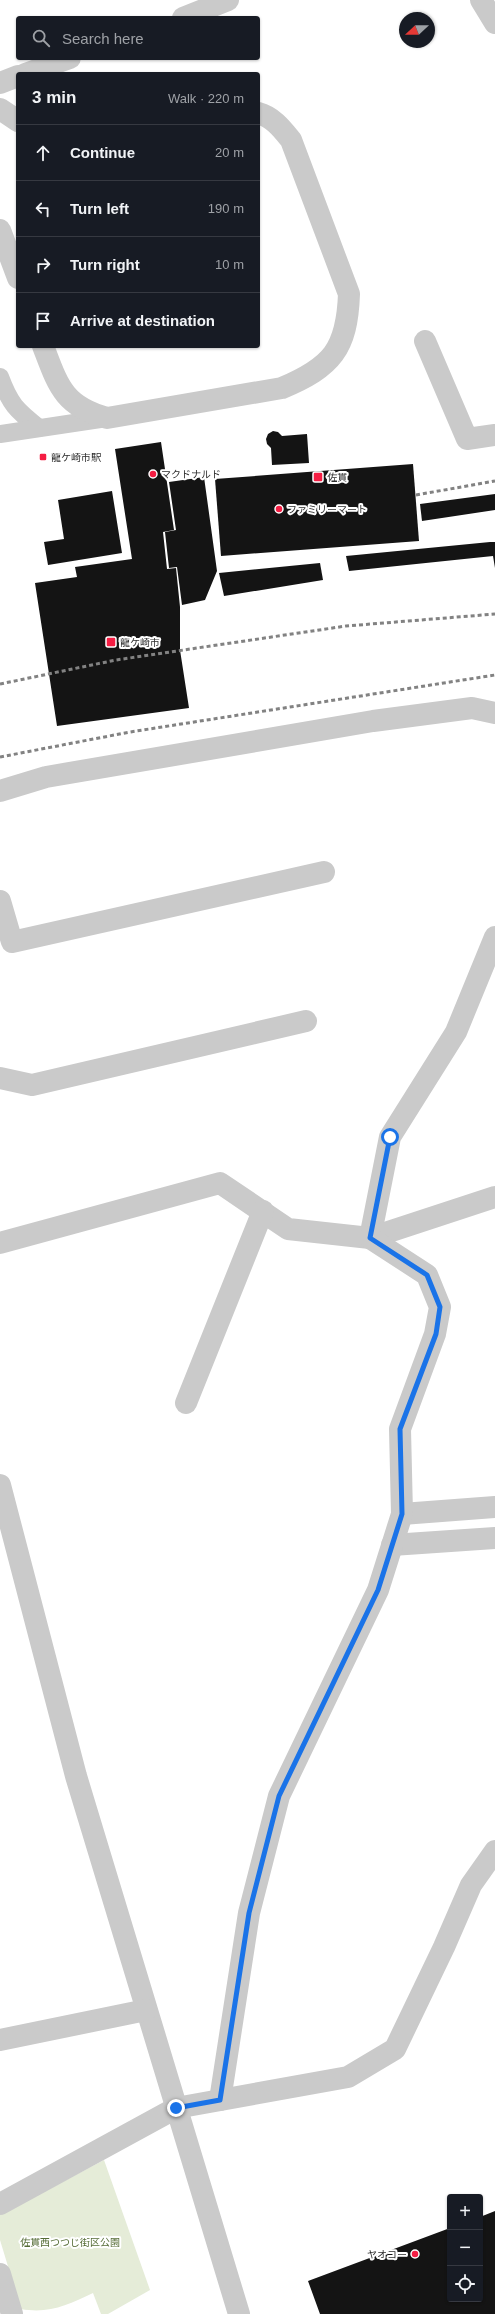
<!DOCTYPE html>
<meta charset="utf-8">
<style>
:root{--surface:#171b24;--page:#242831;--text:#f1f3f6;--muted:#9ea1a6;--line:#363941}
body{margin:0;font-family:Helvetica,"Noto Sans JP",sans-serif;background:var(--page);color:var(--text)}
.controls{position:absolute;right:12px;bottom:12px;display:grid;overflow:hidden;border-radius:4px;box-shadow:0 1px 3px #0004}
.controls button{width:36px;height:36px;display:grid;place-items:center;padding:0;border:0;border-bottom:1px solid var(--line);background:var(--surface);color:var(--text);font:20px sans-serif}
.compass{position:absolute;left:399px;top:12px;width:36px;height:36px;border-radius:50%;background:var(--surface);box-shadow:0 1px 3px #0004;rotate:248deg}
.stop{position:absolute;width:12px;height:12px;margin:-9px;border:3px solid #1a73e8;border-radius:50%;background:#fff}
.stop.end{background:#1a73e8;border-color:#fff;box-shadow:0 1px 4px #0008}
.list{margin:0;padding:0;list-style:none}
h2{display:flex;justify-content:space-between;align-items:center;height:52px;margin:0;padding:0 16px;font-size:17px}
h2 small{font-size:13px;font-weight:400;color:var(--muted)}
.list li{display:grid;grid-template-columns:26px 1fr auto;gap:12px;align-items:center;box-sizing:border-box;height:56px;padding:0 16px;border-top:1px solid var(--line)}
.list b{display:block;font-size:15px;white-space:nowrap}
.list em{font-size:13px;font-style:normal;color:var(--muted)}
.icon{flex:none;width:22px;height:22px;fill:none;stroke:currentColor;stroke-width:2;stroke-linecap:round;stroke-linejoin:round}
.map{position:relative;flex:none;width:495px;height:2314px;overflow:hidden}
.search{position:absolute;background:var(--surface);box-shadow:0 1px 3px #0004;left:16px;top:16px;width:244px;height:44px;display:flex;align-items:center;gap:10px;box-sizing:border-box;padding:0 14px;border-radius:4px;color:var(--muted);font-size:15px}
.panel{position:absolute;background:var(--surface);box-shadow:0 1px 3px #0004;left:16px;top:72px;width:244px;height:276px;border-radius:4px}
.map>svg:first-child{display:block}
.green{fill:#e5ecd8}
.building{fill:#141414}
.lines{fill:none;stroke-linecap:round;stroke-linejoin:round}
.service{stroke:#cacaca;stroke-width:18}
.minor{stroke:#cacaca;stroke-width:22}
.tertiary{stroke:#cacaca;stroke-width:22}
.rail{stroke:#828282;stroke-width:3;stroke-dasharray:4 3;stroke-linecap:butt}
.route{stroke:#1a73e8;stroke-width:5}
.poi-dot{fill:#f51d43;stroke:#fff;stroke-width:1.5}
.labels{text-anchor:middle;dominant-baseline:central;stroke-width:4;stroke-linejoin:round;paint-order:stroke}
.poi-label{font-size:10px;fill:#2d2d2d;stroke:#fff;text-anchor:start}
.park-label{font-size:10px;fill:#556c36;stroke:#fff}
</style>
<div class="map">
<svg width="495" height="2314" viewBox="0 0 495 2314">
<rect width="100%" height="100%" fill="#fff"/>
<!-- green -->
<path class="green" d="M104,2160L150,2290L108,2314H101L93,2293C68,2305 49,2314 21,2309L0,2240V2215Z"/>
<!-- building -->
<g class="building">
<polygon points="273,431 278,432 282,436 307,434 309,463 272,465 271,448 267,444 266,439 268,434"/>
<polygon points="161,442 174,530 163,532 167,569 176,568 180,607 180,650 189,708 57,726 35,583 77,577 75,567 132,559 115,449"/>
<polygon points="413,464 419,541 221,556 215,479"/>
<polygon points="204,477 217,571 205,600 182,605 177,567 169,568 165,532 176,530 169,482"/>
<polygon points="112,491 122,553 48,565 44,542 64,539 58,500"/>
<polygon points="495,494 495,510 422,521 420,504"/>
<polygon points="490,542 495,542 495,568 493,556 349,571 346,556"/>
<polygon points="320,563 323,580 224,596 219,573"/>
<polygon points="495,2211 495,2314 320,2314 308,2281 450,2228 450,2299 480,2299 480,2217"/>
</g>
<g class="lines">
<!-- service -->
<g class="service">
<path d="M0,377C10,404 16,410 39,428"/>
<polyline points="0,434 107,418"/>
</g>
<!-- minor -->
<g class="minor">
<polyline points="425,341 467,439 495,435"/>
<polyline points="0,791 46,777 373,721 472,708 495,713"/>
<polyline points="0,901 12,942 324,872"/>
<polyline points="0,1078 32,1085 306,1021"/>
<polyline points="370,1238 390,1137 456,1032 495,937"/>
<polyline points="0,1243 220,1183 288,1229 370,1238 495,1197"/>
<polyline points="186,1403 263,1211"/>
<polyline points="402,1514 495,1507"/>
<polyline points="392,1545 495,1538"/>
<polyline points="220,2100 249,1913 279,1796 378,1590 402,1514 400,1429 435,1334 440,1307 427,1275 370,1238"/>
<polyline points="0,2204 176,2108 348,2077 395,2049 444,1947 471,1885 495,1851"/>
<polyline points="0,2274 12,2314"/>
</g>
<!-- tertiary -->
<g class="tertiary">
<polyline points="481,0 495,23"/>
<polyline points="183,18 228,0"/>
<polyline points="25,74 70,58"/>
<polyline points="0,83 18,76"/>
<polyline points="0,109 18,121"/>
<polyline points="0,230 18,278"/>
<path d="M43,346C58,385 63,406 107,418L282,388C332,367 347,349 349,294L291,140C282,129 273,117 258,113"/>
<polyline points="0,1485 76,1776 239,2314"/>
<polyline points="0,2040 146,2010"/>
</g>
<!-- rail -->
<g class="rail">
<polyline points="416,495 495,481"/>
<polyline points="0,684 116,660 346,626 495,614"/>
<polyline points="0,757 130,732 495,675"/>
</g>
</g>
<g class="lines">
<!-- route -->
<polyline class="route" points="176,2108 220,2100 249,1913 279,1796 378,1590 402,1514 400,1429 436,1334 440,1307 427,1275 370,1238 390,1137"/>
</g>
<!-- markers -->
<g class="poi-dot">
<rect x="39" y="453" width="8" height="8" rx="2"/>
<circle cx="153" cy="474" r="4"/>
<rect x="313" y="472" width="10" height="10" rx="2"/>
<circle cx="279" cy="509" r="4"/>
<rect x="106" y="637" width="10" height="10" rx="2"/>
<circle cx="415" cy="2254" r="4"/>
</g>
<g class="labels">
<!-- poi labels -->
<g class="poi-label">
<text x="51" y="457">龍ケ崎市駅</text>
<text x="161" y="474">マクドナルド</text>
<text x="327" y="477">佐貫</text>
<text x="287" y="509">ファミリーマート</text>
<text x="120" y="642">龍ケ崎市</text>
<text x="407" y="2254" text-anchor="end">ヤオコー</text>
</g>
<!-- park labels -->
<g class="park-label">
<text x="70" y="2242">佐貫西つつじ街区公園</text>
</g>
</g>
</svg>
<div class="controls">
<button>+</button>
<button>−</button>
<button><svg class="icon" aria-label="locate" viewBox="0 0 24 24"><circle cx="12" cy="12" r="6"/><path d="M12 2v4M12 18v4M2 12h4M18 12h4"/></svg></button>
</div>
<svg class="compass" viewBox="-18 -18 36 36"><path d="M0-13l5 13h-10z" fill="#e53935"/><path d="M0 13l5-13h-10z" fill="#9ea1a6"/></svg>
<div class="stop" style="left:390px;top:1137px"></div>
<div class="stop end" style="left:176px;top:2108px"></div>
<div class="search"><svg class="icon" aria-label="search" viewBox="0 0 24 24"><circle cx="10" cy="10" r="6"/><path d="M15 15l6 6"/></svg>Search here</div>
<section class="panel">
<h2>3 min<small>Walk · 220 m</small></h2>
<ul class="list">
<li><svg class="icon" aria-label="ahead" viewBox="0 0 24 24"><path d="M12 20V5M6 11l6-6 6 6"/></svg><div><b>Continue</b></div><em>20 m</em></li>
<li><svg class="icon" aria-label="left" viewBox="0 0 24 24"><path d="M17 20v-9H6M10 6l-5 5 5 5"/></svg><div><b>Turn left</b></div><em>190 m</em></li>
<li><svg class="icon" aria-label="right" viewBox="0 0 24 24"><path d="M7 20v-9h11M14 6l5 5-5 5"/></svg><div><b>Turn right</b></div><em>10 m</em></li>
<li><svg class="icon" aria-label="arrive" viewBox="0 0 24 24"><path d="M6 21V4h12l-3 4 3 4H6"/></svg><div><b>Arrive at destination</b></div></li>
</ul>
</section>
</div>
